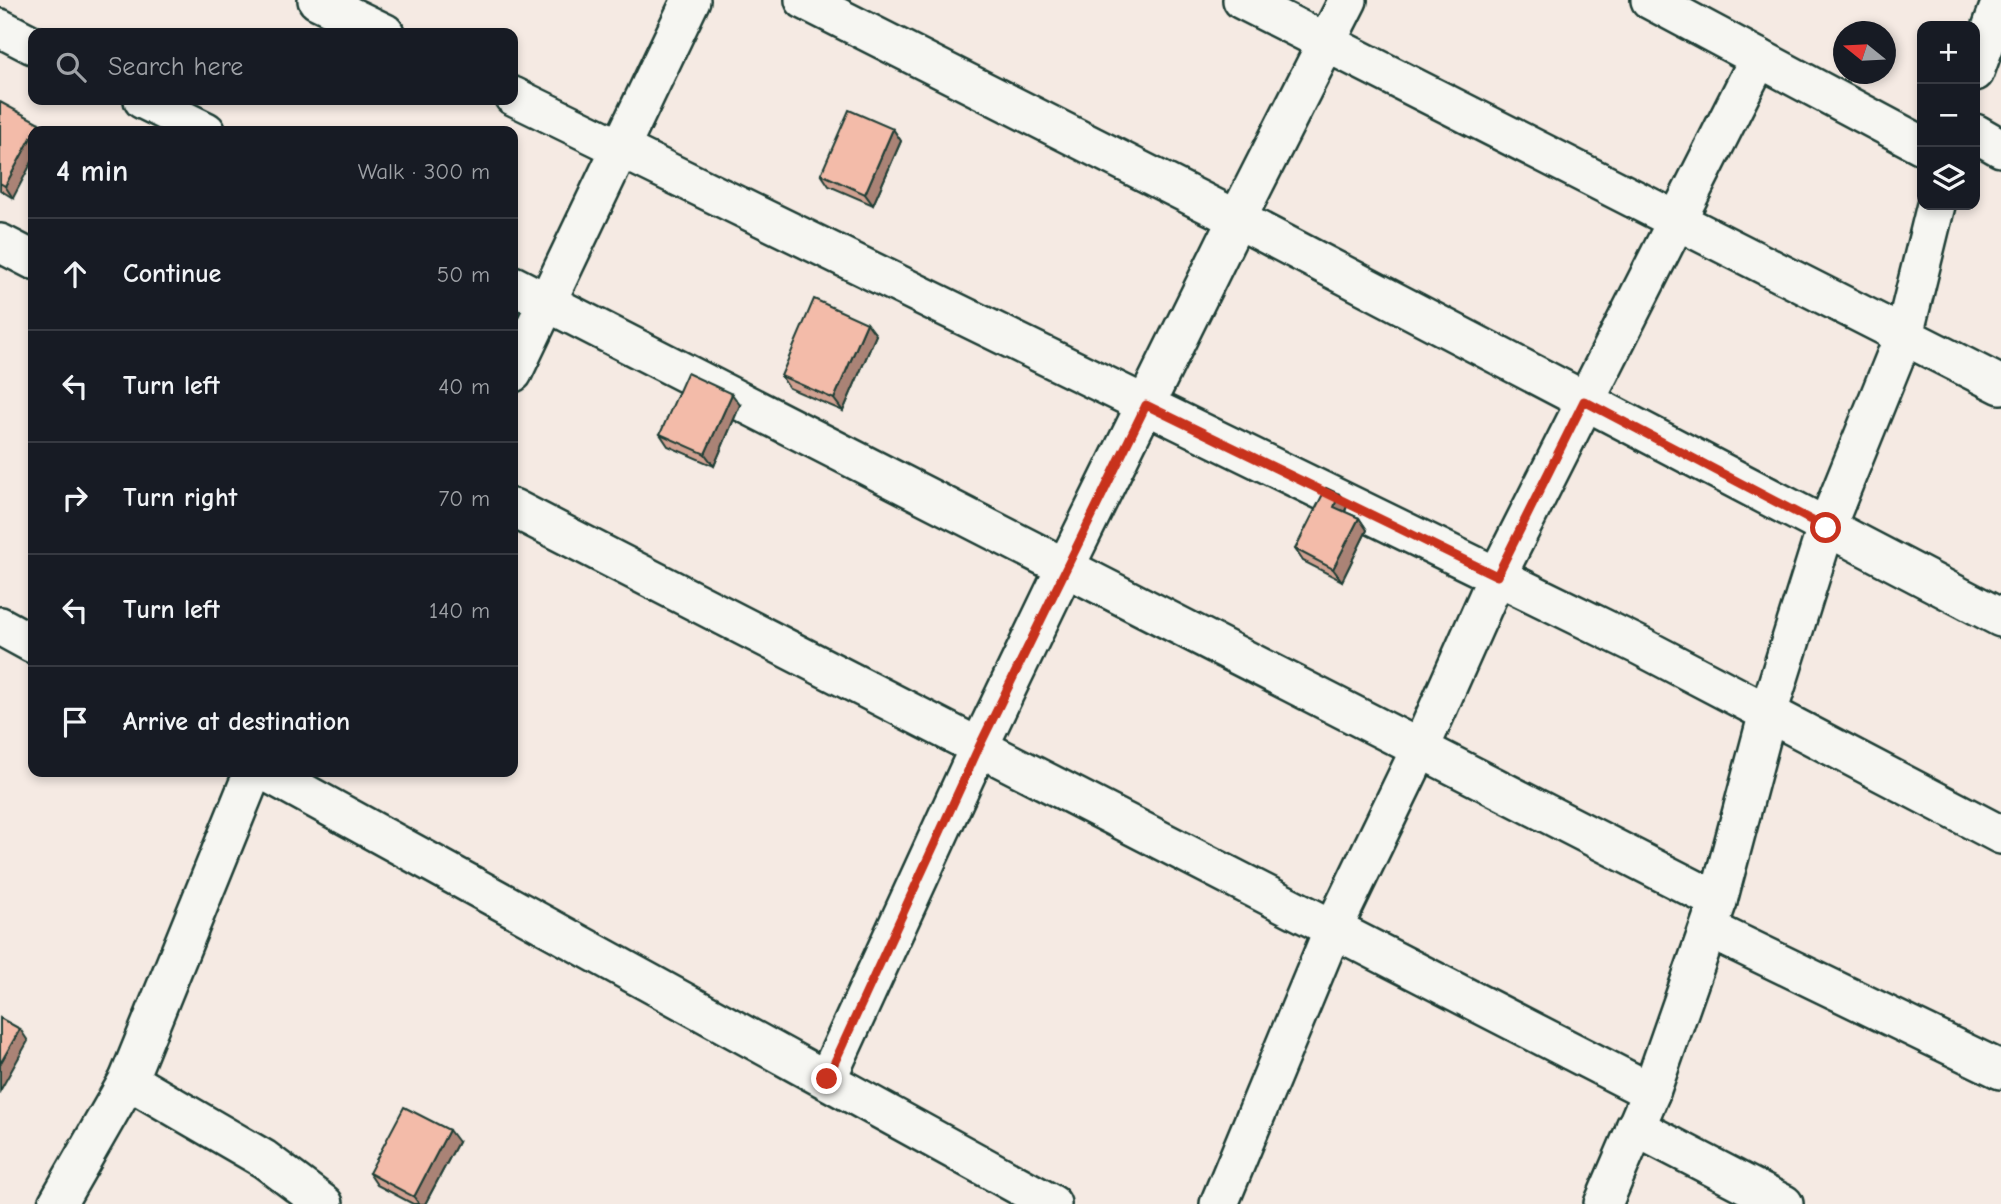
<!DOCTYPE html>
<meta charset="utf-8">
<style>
:root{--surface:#171b24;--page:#20242c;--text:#f1f3f6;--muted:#9ea1a6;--line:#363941}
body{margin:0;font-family:"Comic Neue",sans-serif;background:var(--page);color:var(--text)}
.controls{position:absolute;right:21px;top:21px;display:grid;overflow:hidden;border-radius:14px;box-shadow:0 4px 10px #0003}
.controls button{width:63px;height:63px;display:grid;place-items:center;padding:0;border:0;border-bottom:2px solid var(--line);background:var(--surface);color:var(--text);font:35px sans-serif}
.compass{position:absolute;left:1833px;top:21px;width:63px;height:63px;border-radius:50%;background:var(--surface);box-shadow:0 4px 10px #0003;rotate:288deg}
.stop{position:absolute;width:21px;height:21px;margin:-16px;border:5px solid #c8321e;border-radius:50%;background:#fff}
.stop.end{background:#c8321e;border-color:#fff;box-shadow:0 2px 7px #0008}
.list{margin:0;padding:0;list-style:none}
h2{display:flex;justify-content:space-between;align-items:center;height:91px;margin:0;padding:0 28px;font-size:30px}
h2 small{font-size:23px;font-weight:400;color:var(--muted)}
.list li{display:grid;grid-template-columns:46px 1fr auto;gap:21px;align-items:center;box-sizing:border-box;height:112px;padding:0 28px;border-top:2px solid var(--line)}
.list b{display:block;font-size:26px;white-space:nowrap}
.list em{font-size:23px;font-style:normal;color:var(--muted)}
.icon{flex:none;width:38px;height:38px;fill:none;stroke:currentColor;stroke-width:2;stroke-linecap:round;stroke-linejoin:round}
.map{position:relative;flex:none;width:2001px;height:1204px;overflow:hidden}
.search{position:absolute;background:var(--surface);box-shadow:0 4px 10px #0003;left:28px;top:28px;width:490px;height:77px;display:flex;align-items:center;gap:18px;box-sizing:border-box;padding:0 24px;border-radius:14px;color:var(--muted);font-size:26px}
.panel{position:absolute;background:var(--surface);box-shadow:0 4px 10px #0003;left:28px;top:126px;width:490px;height:651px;border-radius:14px}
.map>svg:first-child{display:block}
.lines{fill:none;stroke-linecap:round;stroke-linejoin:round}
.street-casing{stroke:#1f3d34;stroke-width:42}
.street{stroke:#f6f6f2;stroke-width:37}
.wall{fill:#d1a191;stroke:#1f3d34;stroke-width:2}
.shaded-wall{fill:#aa8376;stroke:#1f3d34;stroke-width:2}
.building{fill:#f3bba9;stroke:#1f3d34;stroke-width:2}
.route{stroke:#c8321e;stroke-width:9}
</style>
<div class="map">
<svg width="2001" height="1204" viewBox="0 0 2001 1204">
<rect width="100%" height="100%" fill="#f5eae3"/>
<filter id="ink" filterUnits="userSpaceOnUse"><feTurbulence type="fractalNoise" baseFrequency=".0143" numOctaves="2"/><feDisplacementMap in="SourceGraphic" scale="14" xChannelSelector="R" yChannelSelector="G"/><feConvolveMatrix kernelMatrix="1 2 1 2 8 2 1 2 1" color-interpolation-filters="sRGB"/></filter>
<g filter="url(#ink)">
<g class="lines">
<!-- street casing -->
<g class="street-casing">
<g id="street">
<polyline points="317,0 385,33"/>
<polyline points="804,0 1237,219 2001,618"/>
<polyline points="1242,0 2001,385"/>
<polyline points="1650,0 1922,145"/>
<polyline points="0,28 33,45"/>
<polyline points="1975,72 2001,1"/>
<polyline points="513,96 1640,646 2001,835"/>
<polyline points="143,100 206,131"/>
<polyline points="1975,133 2001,148"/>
<polyline points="0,243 33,260"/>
<polyline points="513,285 1718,901 1651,1092"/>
<polyline points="513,373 691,0"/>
<polyline points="513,508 1651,1092 1603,1204"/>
<polyline points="0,626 33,644"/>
<polyline points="266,772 1052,1204"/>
<polyline points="1718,901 1768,713 1826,528 1904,335 1936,205"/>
<polyline points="1709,929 2001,1070"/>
<polyline points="827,1079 979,747 1065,568 1237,219 1348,0"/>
<polyline points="128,1080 264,1159 324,1204"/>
<polyline points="1635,1127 1784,1204"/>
<polyline points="57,1204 128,1080 253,772"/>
<polyline points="1219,1204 1333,929 1420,749 1497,576 1759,58"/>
</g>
</g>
<!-- street -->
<use href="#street" class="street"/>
</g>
<!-- wall -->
<g class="wall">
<polygon points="0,102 13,198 0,190"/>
<polygon points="893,129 901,141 873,205 829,186 821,174"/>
<polygon points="867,323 876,335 843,411 789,388 781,376"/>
<polygon points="740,405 714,466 668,446 660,434"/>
<polygon points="1347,506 1345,512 1359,518 1367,530 1342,581 1303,561 1295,549"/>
<polygon points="458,1142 425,1204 413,1204 377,1185 369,1173"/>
</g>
<!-- shaded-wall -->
<g class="shaded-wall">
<polygon points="39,123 45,131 34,131"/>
<polygon points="893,129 901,141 873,205 865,194"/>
<polygon points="33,133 33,160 13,198 5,186"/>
<polygon points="867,323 876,335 843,411 834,399"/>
<polygon points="732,394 740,405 714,466 705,454"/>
<polygon points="1339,494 1347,506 1342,518 1334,507"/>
<polygon points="1359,518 1367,530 1342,581 1333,569"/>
<polygon points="20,1029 28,1041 0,1091 0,1064"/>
<polygon points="449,1130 458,1142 425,1204 419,1204 414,1197"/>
</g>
<!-- building -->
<g class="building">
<polygon points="0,102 39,123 5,186 0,183"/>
<polygon points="849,110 893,129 865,194 821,174"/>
<polygon points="814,299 867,323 834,399 781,376"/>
<polygon points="687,373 732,394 705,454 660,434"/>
<polygon points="1326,488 1339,494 1334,507 1359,518 1333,569 1295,549"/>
<polygon points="0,1018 20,1029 0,1064"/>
<polygon points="404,1107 449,1130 414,1197 369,1173"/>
</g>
</g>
<g class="lines" filter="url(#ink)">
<!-- route -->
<polyline class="route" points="827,1079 979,747 1146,405 1497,576 1584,401 1826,528"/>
</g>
</svg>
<div class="controls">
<button>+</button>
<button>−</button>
<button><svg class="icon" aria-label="layers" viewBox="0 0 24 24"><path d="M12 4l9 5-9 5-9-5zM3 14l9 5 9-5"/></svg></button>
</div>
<svg class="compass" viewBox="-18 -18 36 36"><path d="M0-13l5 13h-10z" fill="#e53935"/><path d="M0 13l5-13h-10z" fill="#9ea1a6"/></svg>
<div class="stop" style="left:1826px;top:528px"></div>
<div class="stop end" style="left:827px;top:1079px"></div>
<div class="search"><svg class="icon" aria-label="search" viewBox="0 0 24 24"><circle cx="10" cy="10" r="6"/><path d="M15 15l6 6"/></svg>Search here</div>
<section class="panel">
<h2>4 min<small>Walk · 300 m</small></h2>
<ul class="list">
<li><svg class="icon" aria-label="ahead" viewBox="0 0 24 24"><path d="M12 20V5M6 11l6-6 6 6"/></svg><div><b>Continue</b></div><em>50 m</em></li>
<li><svg class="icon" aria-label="left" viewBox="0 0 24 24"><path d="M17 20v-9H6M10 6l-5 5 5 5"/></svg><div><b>Turn left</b></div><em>40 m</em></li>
<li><svg class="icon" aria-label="right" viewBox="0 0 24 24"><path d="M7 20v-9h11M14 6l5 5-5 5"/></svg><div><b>Turn right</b></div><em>70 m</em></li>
<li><svg class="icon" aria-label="left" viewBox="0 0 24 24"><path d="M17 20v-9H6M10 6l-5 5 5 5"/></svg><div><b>Turn left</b></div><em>140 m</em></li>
<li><svg class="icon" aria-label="arrive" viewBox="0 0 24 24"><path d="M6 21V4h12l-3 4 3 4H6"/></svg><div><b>Arrive at destination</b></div></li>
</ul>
</section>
</div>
